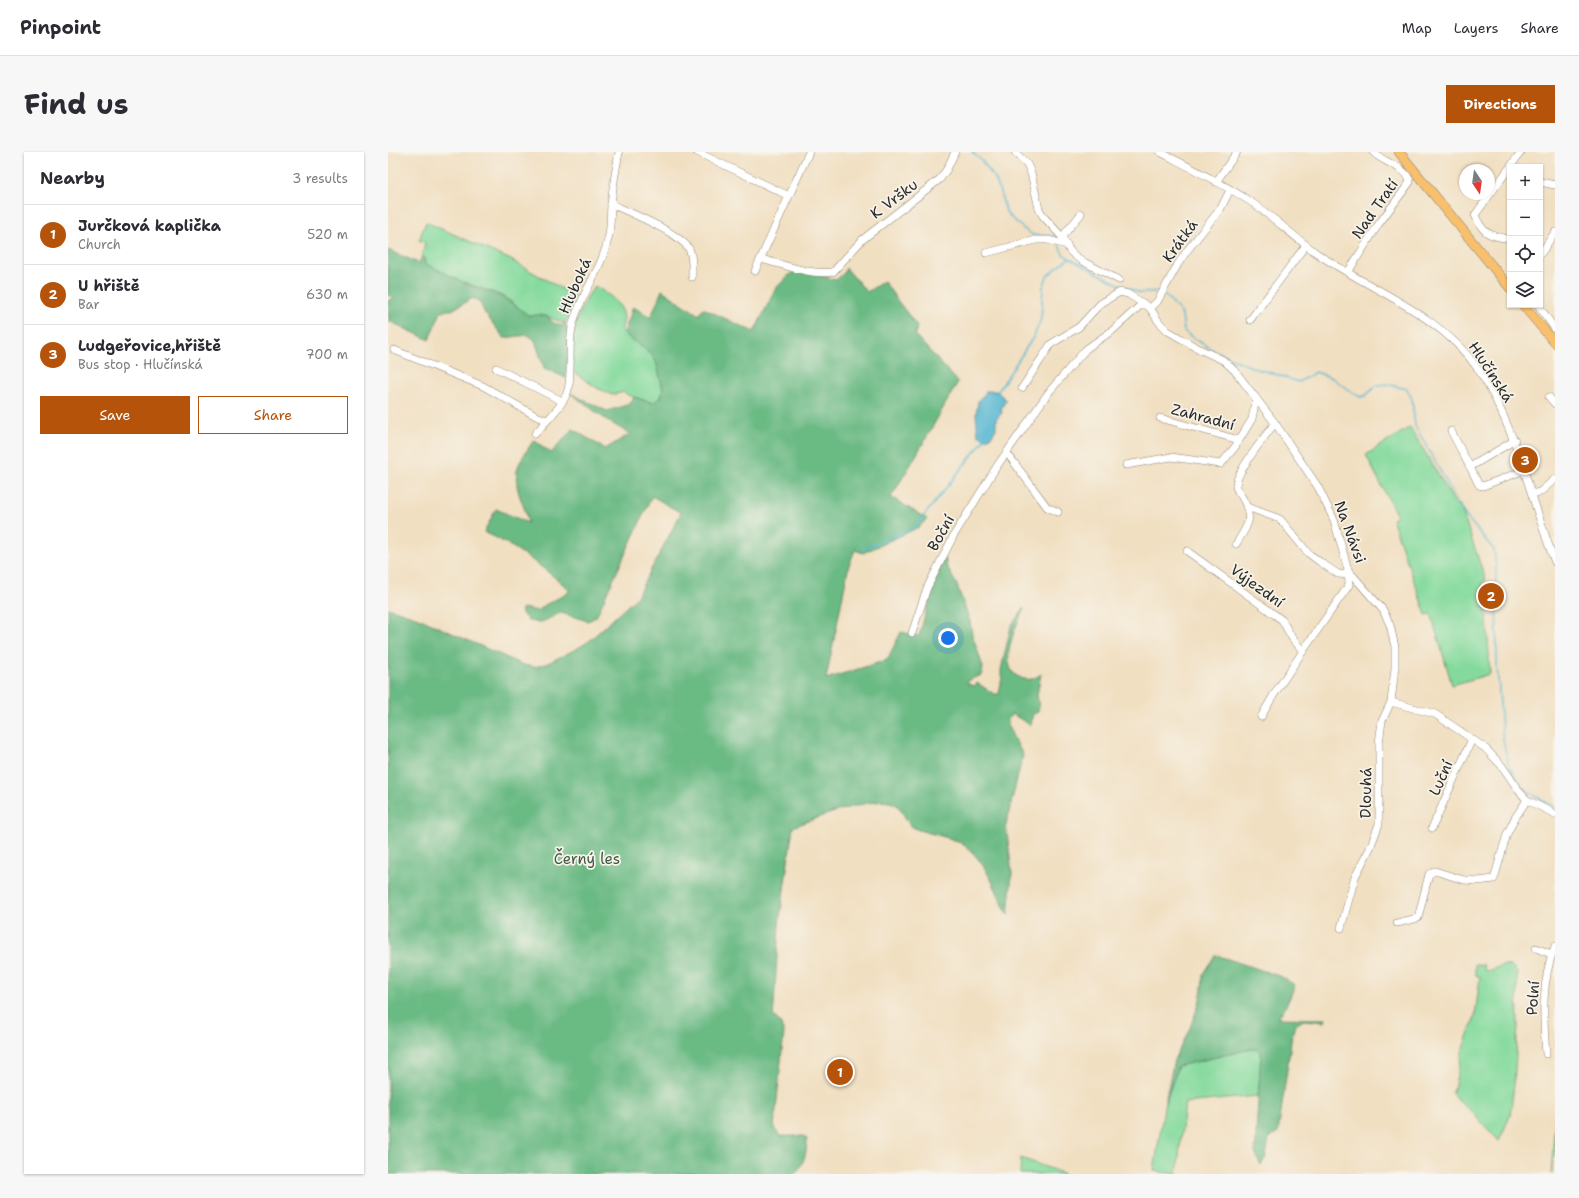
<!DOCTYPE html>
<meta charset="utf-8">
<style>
:root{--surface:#fff;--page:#f7f7f7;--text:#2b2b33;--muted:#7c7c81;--line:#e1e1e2;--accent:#b45309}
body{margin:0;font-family:"Shantell Sans",sans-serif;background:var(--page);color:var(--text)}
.controls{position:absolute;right:12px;top:12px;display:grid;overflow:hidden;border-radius:0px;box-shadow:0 1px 3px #0004}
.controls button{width:36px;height:36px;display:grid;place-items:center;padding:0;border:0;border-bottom:1px solid var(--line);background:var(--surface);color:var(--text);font:20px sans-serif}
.compass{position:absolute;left:1071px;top:12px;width:36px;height:36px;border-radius:50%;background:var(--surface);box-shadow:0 1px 3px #0004;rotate:167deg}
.you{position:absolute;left:560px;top:486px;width:14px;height:14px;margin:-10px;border:3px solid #fff;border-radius:50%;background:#1a73e8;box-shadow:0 0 0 6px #1a73e833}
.badge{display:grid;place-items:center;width:26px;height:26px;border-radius:50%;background:var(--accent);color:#fff;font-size:13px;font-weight:700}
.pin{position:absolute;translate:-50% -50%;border:2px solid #fff;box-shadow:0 1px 4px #0006}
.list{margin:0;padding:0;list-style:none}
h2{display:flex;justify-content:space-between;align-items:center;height:52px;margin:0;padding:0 16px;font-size:17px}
h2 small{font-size:13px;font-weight:400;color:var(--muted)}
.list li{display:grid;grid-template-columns:26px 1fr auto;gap:12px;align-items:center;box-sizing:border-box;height:60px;padding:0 16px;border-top:1px solid var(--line)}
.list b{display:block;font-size:15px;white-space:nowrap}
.list p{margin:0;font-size:13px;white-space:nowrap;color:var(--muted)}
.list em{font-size:13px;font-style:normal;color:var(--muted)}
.actions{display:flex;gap:8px;padding:12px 16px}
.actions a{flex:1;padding:9px 0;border:1px solid var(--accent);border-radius:0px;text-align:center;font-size:14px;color:var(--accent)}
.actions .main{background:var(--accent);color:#fff}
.icon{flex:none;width:22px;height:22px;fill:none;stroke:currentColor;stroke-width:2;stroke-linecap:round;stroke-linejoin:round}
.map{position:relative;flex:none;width:1167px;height:1022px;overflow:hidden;border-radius:0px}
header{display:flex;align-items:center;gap:24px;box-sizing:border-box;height:56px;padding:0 20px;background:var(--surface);border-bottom:1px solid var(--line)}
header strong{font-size:19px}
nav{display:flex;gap:22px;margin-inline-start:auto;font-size:14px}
.intro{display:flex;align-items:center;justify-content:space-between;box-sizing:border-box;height:96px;padding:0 24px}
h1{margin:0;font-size:28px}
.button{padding:10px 18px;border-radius:0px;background:var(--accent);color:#fff;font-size:14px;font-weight:700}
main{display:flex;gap:24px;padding:0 24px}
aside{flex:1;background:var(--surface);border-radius:0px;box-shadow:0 1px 3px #0004}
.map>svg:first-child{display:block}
.green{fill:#84da9d;stroke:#588264}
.forest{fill:#6bba84;stroke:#4b7258}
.water{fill:#54b7d2;stroke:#40717e}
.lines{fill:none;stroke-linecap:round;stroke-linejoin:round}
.stream{stroke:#54b7d2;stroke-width:1.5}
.minor-casing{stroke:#8e8576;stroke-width:8}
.major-casing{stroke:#8e8576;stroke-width:10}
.minor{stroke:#fff;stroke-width:7}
.major{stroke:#f8bf6c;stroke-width:9}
.labels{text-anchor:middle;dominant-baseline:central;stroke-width:3.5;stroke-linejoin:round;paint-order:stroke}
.street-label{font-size:15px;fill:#2b2b2b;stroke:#f7f3e8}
.park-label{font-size:15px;fill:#415748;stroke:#f7f3e8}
</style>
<header>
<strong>Pinpoint</strong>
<nav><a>Map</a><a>Layers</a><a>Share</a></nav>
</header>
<div class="intro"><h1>Find us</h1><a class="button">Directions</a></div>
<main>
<aside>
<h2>Nearby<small>3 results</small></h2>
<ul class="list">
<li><span class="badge">1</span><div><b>Jurčková kaplička</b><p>Church</p></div><em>520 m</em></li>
<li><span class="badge">2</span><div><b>U hřiště</b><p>Bar</p></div><em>630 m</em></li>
<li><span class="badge">3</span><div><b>Ludgeřovice,hřiště</b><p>Bus stop · Hlučínská</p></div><em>700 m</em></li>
</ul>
<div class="actions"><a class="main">Save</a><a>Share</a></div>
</aside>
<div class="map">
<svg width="1167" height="1022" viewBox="0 0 1167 1022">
<rect width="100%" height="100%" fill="#f7f3e8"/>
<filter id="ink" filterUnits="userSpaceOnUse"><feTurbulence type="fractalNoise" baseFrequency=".025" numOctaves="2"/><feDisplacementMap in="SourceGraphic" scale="8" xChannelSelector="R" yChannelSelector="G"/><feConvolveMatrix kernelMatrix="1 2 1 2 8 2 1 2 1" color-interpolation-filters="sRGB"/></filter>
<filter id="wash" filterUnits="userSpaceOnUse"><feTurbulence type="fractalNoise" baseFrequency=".012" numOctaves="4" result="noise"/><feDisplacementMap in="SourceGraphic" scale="16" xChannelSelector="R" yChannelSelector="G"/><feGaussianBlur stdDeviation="0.9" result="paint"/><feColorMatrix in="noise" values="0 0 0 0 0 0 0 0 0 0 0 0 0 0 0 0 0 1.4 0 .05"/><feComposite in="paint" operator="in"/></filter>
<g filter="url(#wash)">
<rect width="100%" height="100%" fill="#f1dfc1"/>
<!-- green -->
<g class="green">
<path d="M38,70L121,107L189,145C190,154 183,167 174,171L159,164L149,163L141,164L122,149L112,143L73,129L36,111L37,106L34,104L37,91L31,88Z"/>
<path d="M207,134C218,141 236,151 236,167C235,171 234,175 234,179C243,190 257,194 265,205C269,210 270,216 271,222C274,233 279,246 265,251L240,243L236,240L224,243L209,236L184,219C184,191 184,172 198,148C201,143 203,138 207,134Z"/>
<polygon points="1022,275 1069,354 1072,353 1098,429 1094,430 1098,449 1102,522 1064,533 1043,462 1038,463 1004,367 1009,364 978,303"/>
<path d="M1087,812L1095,813L1097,819C1110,818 1119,805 1129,821L1130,873L1126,933L1122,964L1111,989L1083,959L1064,942L1066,937L1075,896L1087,864L1092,825L1087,823Z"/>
<polygon points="863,897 869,897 874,899 870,944 797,951 789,1022 766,1019 776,955 790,914"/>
<polygon points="1167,969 1167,1006 1165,1007 1164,1022 1163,1022"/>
<polygon points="633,1006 677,1022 632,1022"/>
</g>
<!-- forest -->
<g class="forest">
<path d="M0,98L31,111L34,104L37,108L36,111L83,134C107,139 121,148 141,164L149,163L159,164L166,171L174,174L177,170L181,182L178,226L156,216L147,188L140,183L116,186L96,160L92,150L85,146L64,158H59L53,160L41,188L1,169L0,149L5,145L0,143Z"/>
<path d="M458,116L479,140L496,129L509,148L529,174L527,183L570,230L526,307L503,345L539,367L531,375L475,401L467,398L461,413L438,527L499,508L513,480L531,484L554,404L558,408V413L569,433L582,470L584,482L595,515L594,523L580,528V532L586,534L589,531L606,542H611L614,525L613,524V518L623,474L636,456C629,472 607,516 633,526C641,529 646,527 653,522L649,543L651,554L650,560L645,562L642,573L624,562L620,567V575L635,603L618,672L624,722L620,763C607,738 596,702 569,689C557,684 543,682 531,678C516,674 518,659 507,652C490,641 424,668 405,675L391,772L386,853L385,863L392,871L396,880L386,976L392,984H415L419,987C419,1001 416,1011 407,1022H0V456L28,465L135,513L147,515L160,511L190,496L201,489L248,446L293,361L264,344L208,465L200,469L173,461C161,465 153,475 140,468C136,465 134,462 133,458L135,456L150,459L157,453L180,441L181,437C154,415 128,394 96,380L108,357L140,371C139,361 135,354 132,345C123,318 132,309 146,288L163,301L185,277L217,297L242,282L220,269L182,241L219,259L242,252L246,245L265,251L273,245C276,238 275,233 272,226C270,219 270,212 265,205C258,195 244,191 236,181L245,155L263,165L274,138L311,163L315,156L366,180L388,136L403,121L425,122L448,128L456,121Z"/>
<polygon points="828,803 894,825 907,833 899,852 890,866 938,867 937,870 916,868 907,873 904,883 890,981 881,986 878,1005 873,1013 867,1001 873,899 869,897 863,897 790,914 776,955 786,908 801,878 811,852 814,837 815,823"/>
</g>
<!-- water -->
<polygon class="water" points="599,239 609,239 618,248 613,257 614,261 608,267 608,277 603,285 597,287 590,283 588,263 590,249"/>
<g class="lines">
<!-- stream -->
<g class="stream">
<polyline points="584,0 594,9 608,28 619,62 636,77 645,83 669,84 670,88"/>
<polyline points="671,93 675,102 681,106 728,131 752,141 772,139"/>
<polyline points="776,142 791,158 794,163 796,179 801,183 823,197 868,217 884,221 911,230 928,220 944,226 972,245 977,244 989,233 998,232 1019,237 1024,247 1027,274 1077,363 1106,398 1108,414 1109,514 1115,588 1121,614 1133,634 1149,645 1167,656"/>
<polyline points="609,241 646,184 653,167 655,136 659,124 681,106"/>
<polyline points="474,397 527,375 597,287"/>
</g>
</g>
</g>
<g filter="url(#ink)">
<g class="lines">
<!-- minor casing -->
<g class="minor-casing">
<g id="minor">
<polyline points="309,0 401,44"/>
<polyline points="627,0 639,12 643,21 651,57 655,64 674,85 682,99 687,104 696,110 731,128"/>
<path d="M772,0C801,15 832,30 860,48C883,63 904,83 927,100C981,138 1051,160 1090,217C1130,278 1141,344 1167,410"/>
<polyline points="828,30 849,0"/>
<polyline points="1152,30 1167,33"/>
<path d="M223,52C241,60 292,81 301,97C305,104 304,117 304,125"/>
<polyline points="674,85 693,62"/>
<path d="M1122,87C1103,84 1095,83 1087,63L1133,0"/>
<polyline points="598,101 648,88 660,88 679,93"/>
<polyline points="1152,103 1167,80"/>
<path d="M373,107C397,113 421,123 445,120L474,88L552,27L559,17L567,0"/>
<polyline points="367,119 421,0"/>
<path d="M960,120L990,73L1022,30C1020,15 993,10 985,0"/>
<polyline points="1150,153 1167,177"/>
<polyline points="762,156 769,150 790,112 798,100 833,56 842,38"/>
<polyline points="862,168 918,93"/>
<polyline points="6,198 95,234 148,264 159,268"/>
<polyline points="108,216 174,249"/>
<polyline points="634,236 663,192 691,175 712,152 732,140 740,142 762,156 771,170 780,179 811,197 835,208 847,219 887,271 930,335 946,368 960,418 995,458 1002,473 1007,495 1007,516 1003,550 994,569 991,591 991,672 982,696 967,725 953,776"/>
<polyline points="1161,245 1167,252"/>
<polyline points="772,266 851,288"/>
<polyline points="1063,279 1082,315 1127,288"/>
<path d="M147,282C157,270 176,253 180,238C185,216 179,193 185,171C193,142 214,117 220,87C223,77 222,65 223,54C224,36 228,18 231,0"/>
<polyline points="619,301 659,355 670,360"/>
<polyline points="738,313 783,305 833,312 847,295 864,267 868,246"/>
<polyline points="1082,315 1091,333 1095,334 1137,318"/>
<polyline points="1144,342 1152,340 1167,327"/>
<polyline points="859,355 892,367 920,401 932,410 950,422 960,423"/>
<path d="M848,392C859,375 866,367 855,347C853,343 848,338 848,334C847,321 879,282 887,271"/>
<polyline points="799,399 894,468 904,486 915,499"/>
<polyline points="524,481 539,436 566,383 609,314 661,240 698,197 725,178 755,151"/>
<polyline points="1003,550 1047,562 1097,596 1114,614 1131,639 1139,648 1167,662"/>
<polyline points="873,565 885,544 915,499 961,433 960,418"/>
<polyline points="1044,676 1084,587"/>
<polyline points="1009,771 1030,766 1041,722 1047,719 1076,728 1090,729 1106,727 1119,682 1127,666 1139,648"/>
<polyline points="1148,796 1163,802"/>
<path d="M1158,902C1155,866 1153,828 1167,794"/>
</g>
</g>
<!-- major casing -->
<g class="major-casing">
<g id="major">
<polyline points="1011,0 1122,136"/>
<polyline points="1135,153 1167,191"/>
</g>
</g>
<!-- minor -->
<use href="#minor" class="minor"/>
<!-- major -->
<use href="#major" class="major"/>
</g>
</g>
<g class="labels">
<!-- street labels -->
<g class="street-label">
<text transform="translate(506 47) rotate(-37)">K Vršku</text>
<text transform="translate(987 57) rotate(-55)">Nad Tratí</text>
<text transform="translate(792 89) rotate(-54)">Krátká</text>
<text transform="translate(187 134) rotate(-66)">Hluboká</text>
<text transform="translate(1103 220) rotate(57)">Hlučínská</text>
<text transform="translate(815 265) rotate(15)">Zahradní</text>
<text transform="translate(962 380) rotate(70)">Na Návsi</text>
<text transform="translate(553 381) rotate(-61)">Boční</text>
<text transform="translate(869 434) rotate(36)">Výjezdní</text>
<text transform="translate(1053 626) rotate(-66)">Luční</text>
<text transform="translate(978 641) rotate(-89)">Dlouhá</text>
<text transform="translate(1145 846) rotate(-86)">Polní</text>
</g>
<!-- park labels -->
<g class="park-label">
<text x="199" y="707">Černý les</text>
</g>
</g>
</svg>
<div class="controls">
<button>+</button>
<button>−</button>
<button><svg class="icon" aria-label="locate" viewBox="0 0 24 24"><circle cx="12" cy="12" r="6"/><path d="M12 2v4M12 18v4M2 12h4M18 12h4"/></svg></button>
<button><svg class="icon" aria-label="layers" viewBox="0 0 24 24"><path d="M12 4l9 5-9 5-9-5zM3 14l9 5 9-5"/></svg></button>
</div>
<svg class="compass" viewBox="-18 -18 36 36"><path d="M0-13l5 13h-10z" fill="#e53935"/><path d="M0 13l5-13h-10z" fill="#7c7c81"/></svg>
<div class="you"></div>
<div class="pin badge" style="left:452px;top:920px">1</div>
<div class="pin badge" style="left:1103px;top:444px">2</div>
<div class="pin badge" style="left:1137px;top:308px">3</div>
</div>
</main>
